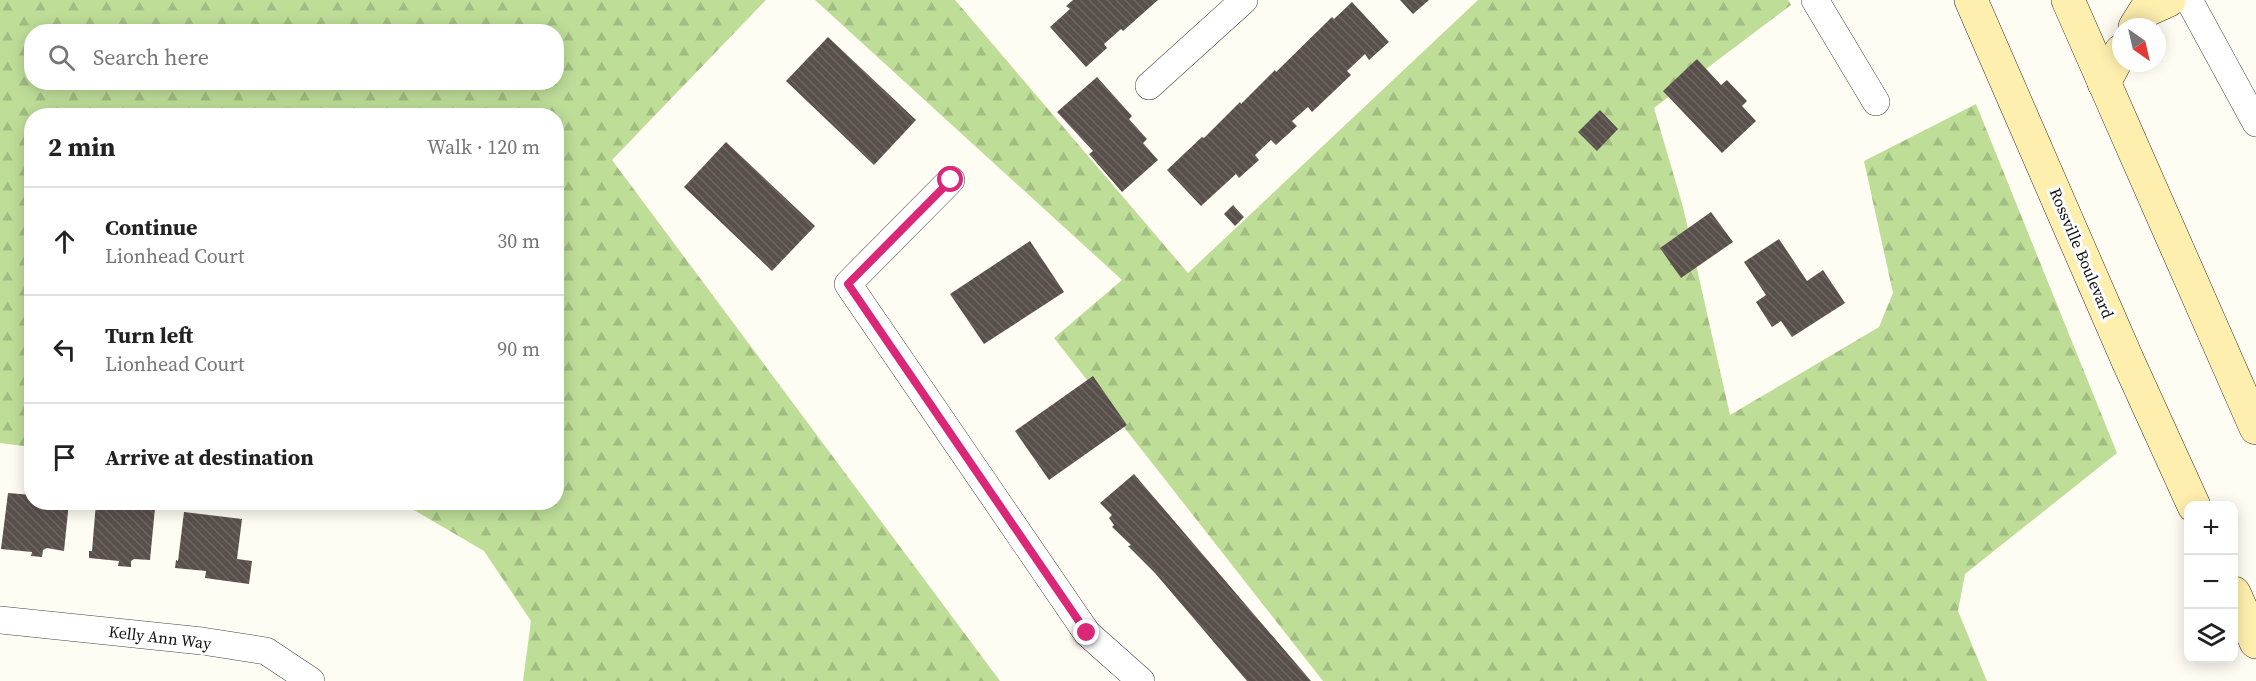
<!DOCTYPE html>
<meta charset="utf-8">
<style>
:root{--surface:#fff;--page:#f6f6f6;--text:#222;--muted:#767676;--line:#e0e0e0}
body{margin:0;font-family:"Source Serif 4",serif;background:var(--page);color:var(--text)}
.controls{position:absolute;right:18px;bottom:18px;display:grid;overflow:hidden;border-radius:12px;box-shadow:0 3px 15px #0003}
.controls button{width:54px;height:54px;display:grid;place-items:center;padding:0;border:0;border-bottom:2px solid var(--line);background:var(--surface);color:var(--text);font:30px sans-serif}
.compass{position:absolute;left:2112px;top:18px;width:54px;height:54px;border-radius:50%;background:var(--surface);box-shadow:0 3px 15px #0003;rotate:146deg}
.stop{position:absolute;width:18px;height:18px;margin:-14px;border:4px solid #db2777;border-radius:50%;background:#fff}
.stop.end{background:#db2777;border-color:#fff;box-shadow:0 2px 6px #0008}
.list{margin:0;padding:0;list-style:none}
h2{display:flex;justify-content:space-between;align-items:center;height:78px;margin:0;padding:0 24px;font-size:26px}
h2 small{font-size:20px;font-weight:400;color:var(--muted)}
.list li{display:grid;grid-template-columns:39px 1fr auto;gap:18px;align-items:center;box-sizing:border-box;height:108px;padding:0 24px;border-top:2px solid var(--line)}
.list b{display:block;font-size:22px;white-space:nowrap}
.list p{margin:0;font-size:20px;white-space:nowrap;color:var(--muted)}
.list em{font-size:20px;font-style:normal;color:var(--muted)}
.icon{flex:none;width:33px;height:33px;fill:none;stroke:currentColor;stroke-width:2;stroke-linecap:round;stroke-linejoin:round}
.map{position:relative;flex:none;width:2256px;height:681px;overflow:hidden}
.search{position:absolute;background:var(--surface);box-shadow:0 3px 15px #0003;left:24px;top:24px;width:540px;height:66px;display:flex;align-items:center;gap:15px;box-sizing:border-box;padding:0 21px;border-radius:24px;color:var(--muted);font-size:22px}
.panel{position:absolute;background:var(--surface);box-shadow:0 3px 15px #0003;left:24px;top:108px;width:540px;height:402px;border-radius:24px}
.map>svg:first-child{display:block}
.forest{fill:url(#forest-firs);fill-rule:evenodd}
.building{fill:url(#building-back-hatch)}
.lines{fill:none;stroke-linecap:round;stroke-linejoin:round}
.street-casing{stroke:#434343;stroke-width:28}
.secondary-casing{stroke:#323232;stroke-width:34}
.street{stroke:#fff;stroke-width:27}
.secondary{stroke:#ffefae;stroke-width:33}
.route{stroke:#db2777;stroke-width:8}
.labels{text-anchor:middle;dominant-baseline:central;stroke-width:6;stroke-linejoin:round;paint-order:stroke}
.street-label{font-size:16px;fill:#101010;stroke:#fff}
</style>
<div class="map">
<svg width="2256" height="681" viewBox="0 0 2256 681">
<defs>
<pattern id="forest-firs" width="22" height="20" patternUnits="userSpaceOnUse" patternTransform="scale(1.5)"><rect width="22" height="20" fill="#bede98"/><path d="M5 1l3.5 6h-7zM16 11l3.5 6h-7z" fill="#a2bd82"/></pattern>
<pattern id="building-back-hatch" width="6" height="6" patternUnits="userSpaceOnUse" patternTransform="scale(1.5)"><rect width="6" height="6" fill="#59504c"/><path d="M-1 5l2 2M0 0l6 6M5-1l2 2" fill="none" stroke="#6c6561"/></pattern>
</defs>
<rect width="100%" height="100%" fill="#fffcf3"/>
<!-- forest -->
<g class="forest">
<path d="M0,0H766L612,160L1000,681H523L531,621L484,551L402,503L556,502V116H32L31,447L0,443ZM32,32H556V82H32Z"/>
<polygon points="815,0 955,0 1188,273 1478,0 1788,0 1791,5 1654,108 1683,207 1730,415 1879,327 1893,293 1864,161 1976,104 2117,453 1965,574 1958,611 1987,681 1323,681 1054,338 1122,280"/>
</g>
<!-- building -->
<g class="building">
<polygon points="1073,0 1158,0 1123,31 1121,29 1104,44 1107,48 1086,67 1050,27 1070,9 1066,6"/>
<polygon points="1400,0 1429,0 1413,14"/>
<polygon points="1352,2 1389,42 1369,60 1365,54 1347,71 1351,75 1312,112 1308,107 1292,121 1297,126 1276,145 1271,140 1255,155 1259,160 1239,178 1236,174 1201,206 1167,170 1202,137 1204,138 1240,102 1241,104 1275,70 1276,72 1332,17 1334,19"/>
<polygon points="828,37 916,120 874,165 786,81"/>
<polygon points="1697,59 1721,85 1727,80 1747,101 1742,106 1756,121 1722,153 1663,91"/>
<polygon points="1097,77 1132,116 1129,119 1147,139 1143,143 1158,160 1122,192 1089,154 1093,151 1057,112"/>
<polygon points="1600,110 1618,129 1597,151 1578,132"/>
<polygon points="726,142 815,226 772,271 684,187"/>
<polygon points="1233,205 1244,217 1235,226 1224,214"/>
<polygon points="1711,212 1733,242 1681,278 1660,248"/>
<polygon points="1779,239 1807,281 1823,270 1845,303 1792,337 1781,321 1772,327 1756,302 1766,295 1744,262"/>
<polygon points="1030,241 1064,292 984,344 950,294"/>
<polygon points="1093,376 1127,425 1049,480 1015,431"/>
<polygon points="1134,474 1311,681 1247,681 1155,573 1128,546 1131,545 1112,527 1114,525 1109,518 1112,515 1100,503"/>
<polygon points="8,493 32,495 32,502 69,502 64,551 47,548 43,550 42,557 31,556 32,552 1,549"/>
<polygon points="96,503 155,508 150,560 134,559 131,561 131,567 118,566 119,561 89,558 89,551 92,551"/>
<polygon points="184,512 242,519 237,559 252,561 249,584 205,578 206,571 175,568 176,560 178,561"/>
</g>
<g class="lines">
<!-- street casing -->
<g class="street-casing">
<g id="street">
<polyline points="1815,0 1876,102"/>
<polyline points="2189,0 2256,123"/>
<polyline points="1149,86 1244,0"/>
<polyline points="951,180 848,284 1087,633 1141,681"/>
<polyline points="0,620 202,641 266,651 311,681"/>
</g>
</g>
<!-- secondary casing -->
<g class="secondary-casing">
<g id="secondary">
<polyline points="1971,0 2128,361 2194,506"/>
<polyline points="2068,0 2256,428"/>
<polyline points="2135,27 2145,11 2169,0"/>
<polyline points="2104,83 2121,51"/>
<polyline points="2234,593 2256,642"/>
</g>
</g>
<!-- street -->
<use href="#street" class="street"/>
<!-- secondary -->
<use href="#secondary" class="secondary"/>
</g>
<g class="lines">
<!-- route -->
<polyline class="route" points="951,180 848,284 1087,633"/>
</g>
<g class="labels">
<!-- street labels -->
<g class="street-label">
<text transform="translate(2082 253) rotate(67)">Rossville Boulevard</text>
<text transform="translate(160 637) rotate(7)">Kelly Ann Way</text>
</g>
</g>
</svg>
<div class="controls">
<button>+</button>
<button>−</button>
<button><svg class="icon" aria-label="layers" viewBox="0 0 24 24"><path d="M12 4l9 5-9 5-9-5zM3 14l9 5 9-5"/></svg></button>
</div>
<svg class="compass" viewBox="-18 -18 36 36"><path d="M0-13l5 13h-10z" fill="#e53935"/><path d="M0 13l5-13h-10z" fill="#767676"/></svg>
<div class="stop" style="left:951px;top:180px"></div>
<div class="stop end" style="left:1087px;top:633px"></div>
<div class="search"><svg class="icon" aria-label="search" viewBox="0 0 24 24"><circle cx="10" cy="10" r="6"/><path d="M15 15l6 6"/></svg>Search here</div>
<section class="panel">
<h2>2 min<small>Walk · 120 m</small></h2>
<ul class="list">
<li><svg class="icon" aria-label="ahead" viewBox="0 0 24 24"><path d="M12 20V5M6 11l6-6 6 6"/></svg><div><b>Continue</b><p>Lionhead Court</p></div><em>30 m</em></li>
<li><svg class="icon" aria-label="left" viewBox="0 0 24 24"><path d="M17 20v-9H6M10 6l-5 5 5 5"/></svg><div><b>Turn left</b><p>Lionhead Court</p></div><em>90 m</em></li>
<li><svg class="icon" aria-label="arrive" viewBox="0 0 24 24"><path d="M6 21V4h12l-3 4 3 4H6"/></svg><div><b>Arrive at destination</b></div></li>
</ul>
</section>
</div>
